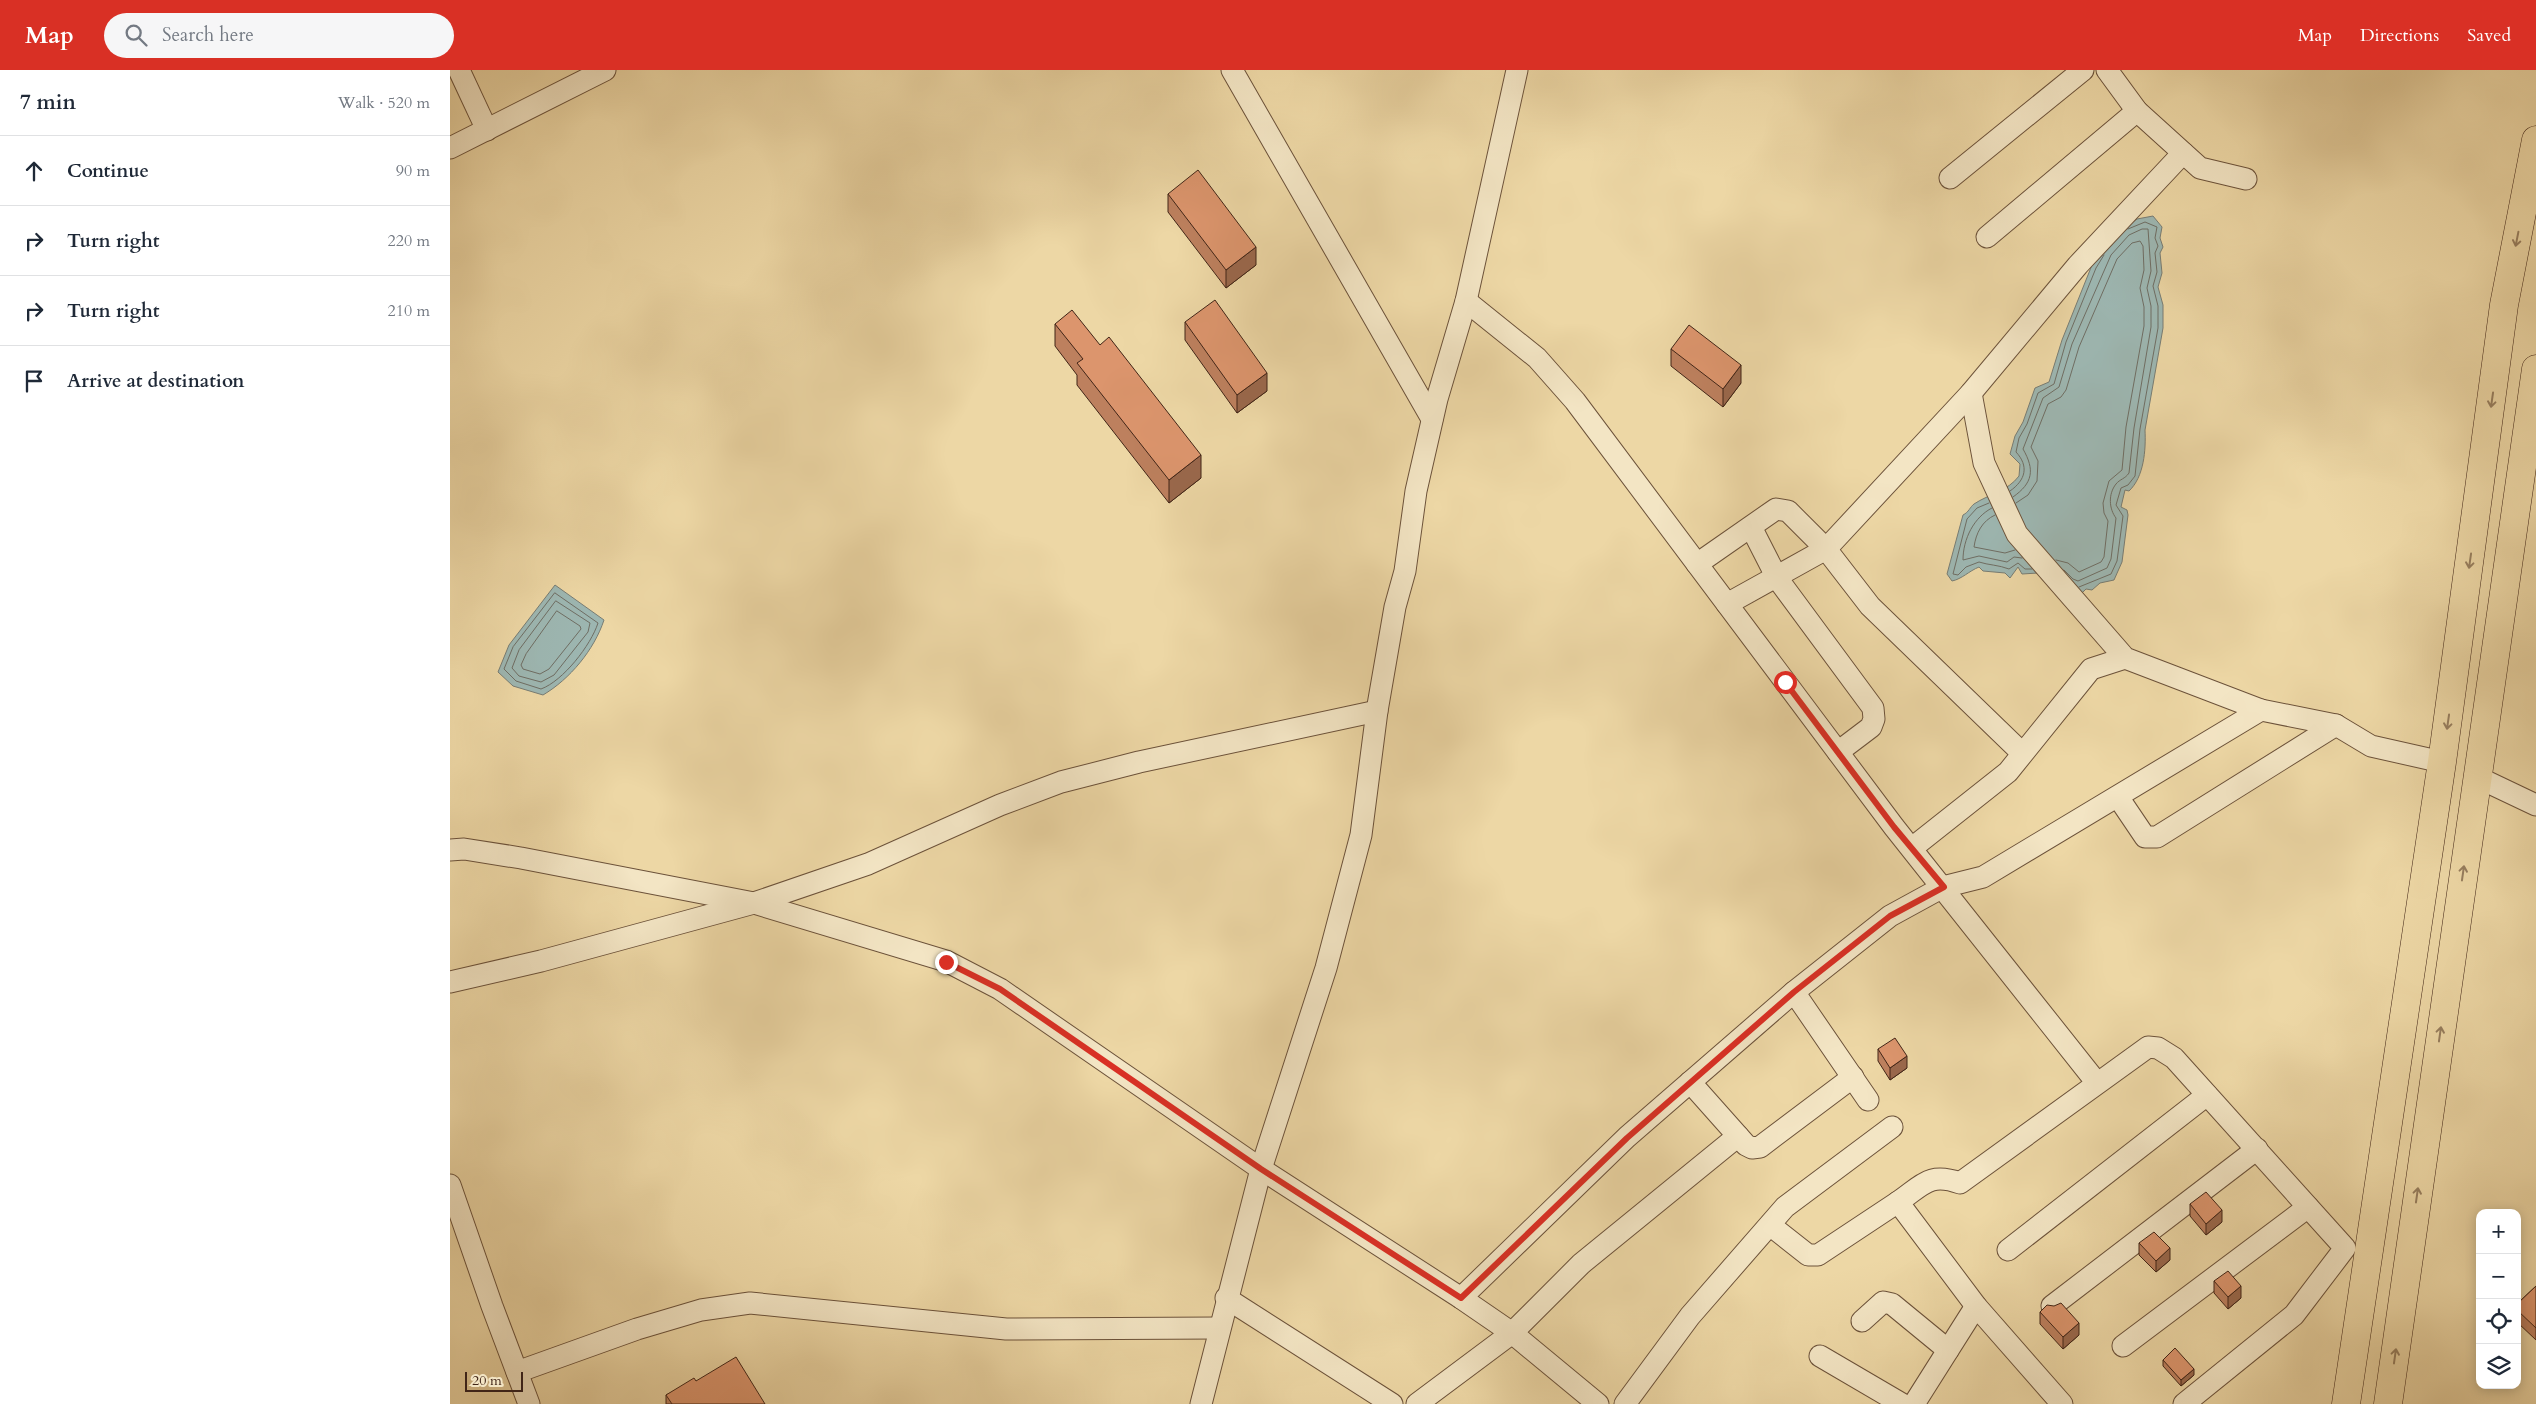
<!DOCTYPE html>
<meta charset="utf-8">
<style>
:root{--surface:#fff;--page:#f6f6f7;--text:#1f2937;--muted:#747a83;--line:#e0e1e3;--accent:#d93025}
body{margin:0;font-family:Cardo,serif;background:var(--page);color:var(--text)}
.controls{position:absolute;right:15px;bottom:15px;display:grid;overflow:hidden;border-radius:10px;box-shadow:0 2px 12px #0003}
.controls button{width:45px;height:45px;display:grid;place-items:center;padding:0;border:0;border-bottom:1px solid var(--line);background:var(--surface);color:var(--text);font:25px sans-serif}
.scale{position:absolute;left:15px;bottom:12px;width:58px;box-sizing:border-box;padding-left:5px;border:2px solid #412517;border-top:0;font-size:14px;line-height:18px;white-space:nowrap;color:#412517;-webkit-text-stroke:4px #f3e5c4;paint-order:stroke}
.stop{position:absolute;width:15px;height:15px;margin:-11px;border:4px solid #d93025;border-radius:50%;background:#fff}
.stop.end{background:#d93025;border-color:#fff;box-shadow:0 1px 5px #0008}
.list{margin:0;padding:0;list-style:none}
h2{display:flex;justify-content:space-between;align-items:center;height:65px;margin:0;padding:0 20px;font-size:21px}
h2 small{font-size:16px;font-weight:400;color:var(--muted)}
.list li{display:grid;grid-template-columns:32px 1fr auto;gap:15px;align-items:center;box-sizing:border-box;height:70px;padding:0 20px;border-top:1px solid var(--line)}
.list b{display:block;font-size:19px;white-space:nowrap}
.list em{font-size:16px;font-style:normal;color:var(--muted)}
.icon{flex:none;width:28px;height:28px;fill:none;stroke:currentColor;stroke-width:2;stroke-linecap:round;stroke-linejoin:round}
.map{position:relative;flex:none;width:2086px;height:1334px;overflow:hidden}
header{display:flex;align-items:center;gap:30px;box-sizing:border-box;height:70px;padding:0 25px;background:var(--accent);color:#fff}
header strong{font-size:24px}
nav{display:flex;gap:28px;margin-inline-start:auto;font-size:18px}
.search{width:350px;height:45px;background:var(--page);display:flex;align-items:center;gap:12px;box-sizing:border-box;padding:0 18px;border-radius:28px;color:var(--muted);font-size:19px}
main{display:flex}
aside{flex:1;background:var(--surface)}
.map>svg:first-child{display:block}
.water{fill:#9db7b2;stroke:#787d74}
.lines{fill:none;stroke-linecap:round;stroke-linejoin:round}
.shore{stroke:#6f6e64;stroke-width:1}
.minor-casing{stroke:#6c523a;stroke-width:23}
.primary-casing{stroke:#412517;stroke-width:29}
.minor{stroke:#f3e5c4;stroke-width:21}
.primary{stroke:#edd7a5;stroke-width:28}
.wall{fill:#bd805e;stroke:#412517}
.shaded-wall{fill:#9a684c;stroke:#412517}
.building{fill:#dc956d;stroke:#412517}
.oneway{stroke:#977e5e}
.route{stroke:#d93025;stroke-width:6}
</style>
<header>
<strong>Map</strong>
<div class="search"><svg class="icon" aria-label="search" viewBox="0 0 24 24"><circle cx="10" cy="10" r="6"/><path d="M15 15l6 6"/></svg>Search here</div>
<nav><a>Map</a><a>Directions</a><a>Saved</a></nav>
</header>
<main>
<aside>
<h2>7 min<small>Walk · 520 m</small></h2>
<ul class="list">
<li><svg class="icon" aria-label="ahead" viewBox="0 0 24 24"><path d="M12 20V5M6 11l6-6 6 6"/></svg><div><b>Continue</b></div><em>90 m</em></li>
<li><svg class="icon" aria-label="right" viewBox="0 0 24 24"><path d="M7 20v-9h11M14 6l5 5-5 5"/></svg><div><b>Turn right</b></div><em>220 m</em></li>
<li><svg class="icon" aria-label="right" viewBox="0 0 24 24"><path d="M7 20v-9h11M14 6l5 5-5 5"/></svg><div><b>Turn right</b></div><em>210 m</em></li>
<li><svg class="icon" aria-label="arrive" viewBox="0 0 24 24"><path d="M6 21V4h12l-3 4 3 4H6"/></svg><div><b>Arrive at destination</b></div></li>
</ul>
</aside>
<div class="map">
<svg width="2086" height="1334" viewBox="0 0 2086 1334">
<rect width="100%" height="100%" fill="#edd7a5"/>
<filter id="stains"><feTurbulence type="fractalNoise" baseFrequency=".004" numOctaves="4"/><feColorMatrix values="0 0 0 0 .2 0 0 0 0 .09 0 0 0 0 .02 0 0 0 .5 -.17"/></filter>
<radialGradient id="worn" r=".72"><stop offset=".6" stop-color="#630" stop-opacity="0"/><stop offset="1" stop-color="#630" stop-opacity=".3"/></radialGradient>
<!-- water -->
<g class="water">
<path d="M1703,146L1712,157L1710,168L1713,177L1710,183L1712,203L1708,217L1713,235V258L1695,360C1696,380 1694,407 1679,421L1675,420L1671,437L1677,440L1678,445L1672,492L1664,510L1650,513L1642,520L1636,519L1632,523L1588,503L1572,504L1568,497L1560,508L1555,503L1533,501L1529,497C1519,501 1512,509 1502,511L1497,504L1513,445C1519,442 1520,437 1524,434C1539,424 1558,421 1569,406L1570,394L1560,384L1565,366L1573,352L1585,318L1599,312L1612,270L1642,195L1680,154L1687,149Z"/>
<path d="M105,515L154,550C144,580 120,609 93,625L63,616L48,602L59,575Z"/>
</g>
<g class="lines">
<!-- shore -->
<g class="shore">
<path d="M1560,421C1576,410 1579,396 1566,382L1569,368L1577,354L1588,323L1604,314L1616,272L1646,198L1654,185"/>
<path d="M1563,427C1583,413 1585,400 1573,379L1593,328L1609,317L1622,274L1661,185L1679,165L1692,159H1698L1701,201L1697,218L1701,236V257L1684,358L1679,403C1675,409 1670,409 1666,414C1658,424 1659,439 1666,448L1661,489L1657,498L1628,511L1623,509L1614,500"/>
<path d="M1539,433L1527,438L1517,449L1503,504L1508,505L1516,497L1529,492C1538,495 1549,495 1559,499L1568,493L1575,499H1582"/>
<polyline points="1566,433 1578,425 1587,411 1588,391 1581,377 1598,334 1611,327 1616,320 1629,277 1667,189 1682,173 1690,171 1693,176 1694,200 1690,218 1694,237 1694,256 1676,357 1672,400 1659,411 1653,433 1654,443 1658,451 1654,487 1651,492 1629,502 1618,493 1606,490"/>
<path d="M1542,438C1524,447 1513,469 1513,490L1529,486L1557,492L1564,487L1572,488"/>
<path d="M1545,445C1532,451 1526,463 1524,477L1555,483L1565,480"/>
<polyline points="1629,517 1661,504 1667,491 1673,446 1666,435 1671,418 1678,415 1685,406 1690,359 1708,258 1708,236 1703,216 1707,202 1705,183 1708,176 1705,168 1707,157 1695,152 1678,159"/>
<path d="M105,523L148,553C141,575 113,611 91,619L66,611L54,599L63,577Z"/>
<polygon points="106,531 140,553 138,562 104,605 91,612 69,606 62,598 69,580"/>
<polygon points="107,541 130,556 131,559 99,599 90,604 73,599 71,595 76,584"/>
</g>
<!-- minor casing -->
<g class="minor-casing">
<g id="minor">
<polyline points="9,0 37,60"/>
<polyline points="782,0 982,349"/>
<polyline points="1657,0 1687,41 1750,98 1796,109"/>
<polyline points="0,78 155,0"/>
<polyline points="1500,108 1633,0"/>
<polyline points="1537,167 1687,41"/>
<polyline points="1016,231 1087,288 1125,331 1444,757 1647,1013"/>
<polyline points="1521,323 1534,393 1567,464 1675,588 1811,640 1886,655 1921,676 1992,692"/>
<polyline points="1301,457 1327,508 1423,638 1424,649 1421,657 1388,682"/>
<polyline points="1247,494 1326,439 1338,441 1376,479 1420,536 1572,683"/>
<polyline points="1277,534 1376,479 1521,323 1628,195 1733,83"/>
<polyline points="2027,707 2086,735"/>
<polyline points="1668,727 1695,767 1707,767 1886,655"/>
<polyline points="1462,778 1558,702 1641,599 1675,588"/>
<polyline points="0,780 14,779 71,788 304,833 496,891 550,919 811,1099 1011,1228 1062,1263 1148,1334"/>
<polyline points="0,912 91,891 304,833 418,794 550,735 611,712 689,692 927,641"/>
<polyline points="1344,922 1418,1030"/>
<polyline points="1240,1012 1296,1075 1302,1078 1310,1077 1403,1007"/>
<polyline points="0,1115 42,1236 79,1334"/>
<polyline points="1320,1155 1358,1185 1368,1185 1448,1132"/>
<polyline points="1558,1180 1757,1025"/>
<polyline points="776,1228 942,1334"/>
<polyline points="1011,1228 1177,1067 1344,922 1440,846 1493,817 1533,807 1811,640"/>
<polyline points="1602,1236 1807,1079"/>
<polyline points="1412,1251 1433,1232 1442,1234 1498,1280"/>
<polyline points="1673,1276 1858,1137"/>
<polyline points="1370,1286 1452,1334"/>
<polyline points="67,1302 187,1259 251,1240 300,1233 556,1259 769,1258"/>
<polyline points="751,1334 811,1099 876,898 911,765 927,641 945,537 955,501 966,421 987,329 1016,231 1067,0"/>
<polyline points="967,1334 1062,1263 1131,1194 1288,1066"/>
<polyline points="1175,1334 1240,1246 1335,1137 1442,1057"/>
<polyline points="1464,1334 1526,1236"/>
<path d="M1612,1334L1526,1236L1448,1132C1473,1115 1479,1102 1510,1113L1698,977L1708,978L1724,988L1895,1178L1844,1245L1734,1334"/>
</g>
</g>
<!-- primary casing -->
<g class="primary-casing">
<g id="primary">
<polyline points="1896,1334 1992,692 2054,235 2086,70"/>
<polyline points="1938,1334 2086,299"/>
</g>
</g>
<!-- minor -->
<use href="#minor" class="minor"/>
<!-- primary -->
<use href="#primary" class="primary"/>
</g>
<!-- wall -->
<g class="wall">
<polygon points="718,124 806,195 776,218 718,142"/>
<polygon points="735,252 817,321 787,343 735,270"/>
<polygon points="605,254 751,408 719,433 627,315 627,305 605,276"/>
<polygon points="1221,279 1291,313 1273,337 1221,296"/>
<polygon points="1428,979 1457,998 1440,1010 1428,991"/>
<polygon points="1740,1134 1772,1152 1756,1165 1740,1146"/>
<polygon points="1689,1173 1720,1190 1706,1202 1689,1185"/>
<polygon points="1764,1211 1791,1228 1778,1239 1764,1223"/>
<polygon points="2086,1216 2086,1270 2067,1252 2067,1234"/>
<polygon points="1590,1242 1629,1265 1613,1279 1590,1254"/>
<polygon points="1713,1290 1744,1305 1731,1316 1713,1296"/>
<polygon points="246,1311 315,1334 216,1334 216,1325"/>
</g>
<!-- shaded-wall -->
<g class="shaded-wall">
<polygon points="806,177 806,195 776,218 776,200"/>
<polygon points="1291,295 1291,313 1273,337 1273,319"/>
<polygon points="817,303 817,321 787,343 787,325"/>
<polygon points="751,385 751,408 719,433 719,410"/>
<polygon points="1457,986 1457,998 1440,1010 1440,998"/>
<polygon points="1772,1140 1772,1152 1756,1165 1756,1154"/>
<polygon points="1720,1178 1720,1190 1706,1202 1706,1191"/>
<polygon points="1791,1216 1791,1228 1778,1239 1778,1227"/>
<polygon points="1629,1253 1629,1265 1613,1279 1613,1267"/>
<polygon points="1744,1299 1744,1305 1731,1316 1731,1310"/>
</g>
<!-- building -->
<g class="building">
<polygon points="748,100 806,177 776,200 718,124"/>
<polygon points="765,230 817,303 787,325 735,252"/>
<polygon points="622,240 650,275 659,267 751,385 719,410 627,293 633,289 605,254"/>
<polygon points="1239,255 1291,295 1273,319 1221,279"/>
<polygon points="1445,968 1457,986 1440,998 1428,979"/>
<polygon points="1756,1122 1772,1140 1756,1154 1740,1134"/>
<polygon points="1704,1162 1720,1178 1706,1191 1689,1173"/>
<polygon points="1778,1201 1791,1216 1778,1227 1764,1211"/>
<polygon points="2086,1216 2086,1258 2067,1240 2067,1234"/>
<polygon points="1611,1233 1629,1253 1613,1267 1590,1242 1597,1235 1604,1236"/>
<polygon points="1725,1278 1744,1299 1731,1310 1713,1290"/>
<polygon points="286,1287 315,1334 222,1334 216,1325 244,1308 246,1311"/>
</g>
<!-- one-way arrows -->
<defs><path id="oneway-shaft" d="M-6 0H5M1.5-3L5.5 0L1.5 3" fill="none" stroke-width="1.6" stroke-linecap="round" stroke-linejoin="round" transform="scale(1.25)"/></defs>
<g class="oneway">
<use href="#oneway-shaft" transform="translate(2067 169) rotate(101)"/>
<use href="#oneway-shaft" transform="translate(2042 330) rotate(98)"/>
<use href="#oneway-shaft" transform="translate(2020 491) rotate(98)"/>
<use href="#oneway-shaft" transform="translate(1998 652) rotate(98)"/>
<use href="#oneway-shaft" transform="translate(2013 803) rotate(-82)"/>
<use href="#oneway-shaft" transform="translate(1990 964) rotate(-82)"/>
<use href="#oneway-shaft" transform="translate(1967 1125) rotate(-82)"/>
<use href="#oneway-shaft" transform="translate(1945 1286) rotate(-82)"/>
</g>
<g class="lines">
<!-- route -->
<polyline class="route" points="496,892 550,919 811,1099 1011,1228 1177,1068 1344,922 1440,846 1494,817 1444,757 1335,612"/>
</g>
<rect width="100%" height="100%" filter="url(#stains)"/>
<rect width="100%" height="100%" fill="url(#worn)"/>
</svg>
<div class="controls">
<button>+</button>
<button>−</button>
<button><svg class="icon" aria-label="locate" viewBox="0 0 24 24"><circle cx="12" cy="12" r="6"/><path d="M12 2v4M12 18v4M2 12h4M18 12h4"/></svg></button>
<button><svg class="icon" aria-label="layers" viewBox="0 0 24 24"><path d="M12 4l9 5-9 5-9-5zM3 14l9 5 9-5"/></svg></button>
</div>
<div class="scale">20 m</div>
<div class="stop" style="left:1335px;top:612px"></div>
<div class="stop end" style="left:496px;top:892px"></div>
</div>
</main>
